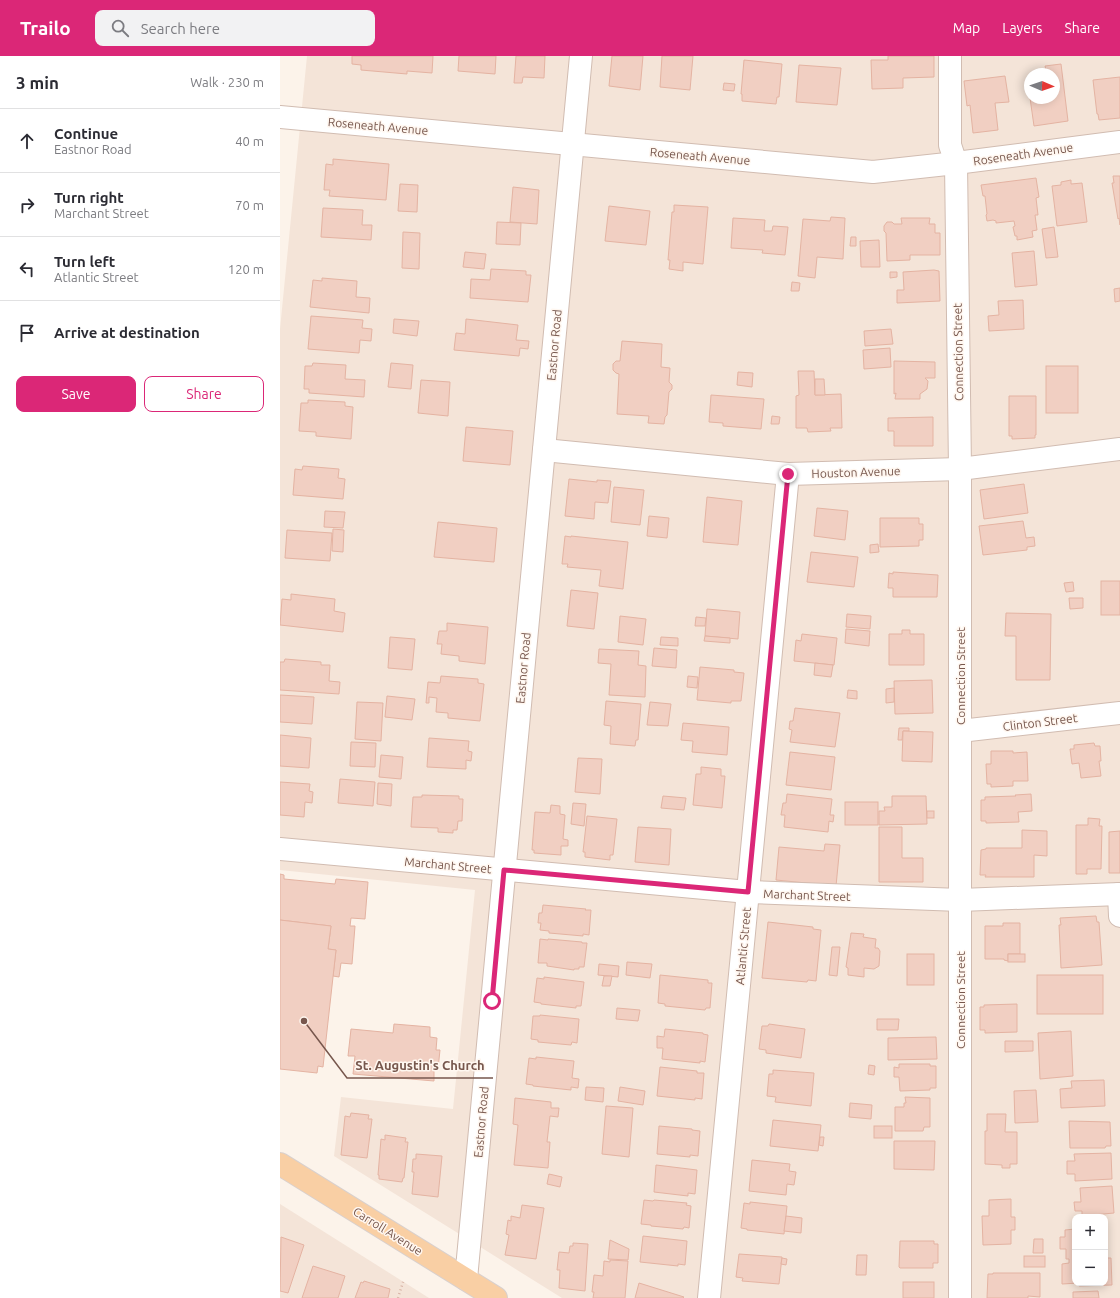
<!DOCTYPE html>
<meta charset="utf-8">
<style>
:root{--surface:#fff;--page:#f2f2f3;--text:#2b2b33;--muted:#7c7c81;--line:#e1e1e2;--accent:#db2777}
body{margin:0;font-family:Ubuntu,sans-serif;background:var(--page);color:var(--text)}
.controls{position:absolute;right:12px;bottom:12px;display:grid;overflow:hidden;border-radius:8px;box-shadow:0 2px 10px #0003}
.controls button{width:36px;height:36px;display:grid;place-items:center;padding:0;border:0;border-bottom:1px solid var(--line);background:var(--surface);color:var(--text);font:20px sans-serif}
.compass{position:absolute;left:744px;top:12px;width:36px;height:36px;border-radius:50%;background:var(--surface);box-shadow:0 2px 10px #0003;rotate:92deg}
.stop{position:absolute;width:12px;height:12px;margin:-9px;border:3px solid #db2777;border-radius:50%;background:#fff}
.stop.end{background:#db2777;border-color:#fff;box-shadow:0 1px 4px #0008}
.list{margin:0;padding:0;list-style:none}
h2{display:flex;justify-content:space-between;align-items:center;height:52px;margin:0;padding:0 16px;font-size:17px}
h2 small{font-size:13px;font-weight:400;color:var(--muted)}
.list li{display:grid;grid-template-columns:26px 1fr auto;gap:12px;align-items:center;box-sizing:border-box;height:64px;padding:0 16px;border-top:1px solid var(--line)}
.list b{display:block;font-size:15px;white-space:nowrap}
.list p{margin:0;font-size:13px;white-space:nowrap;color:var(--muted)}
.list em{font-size:13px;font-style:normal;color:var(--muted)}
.actions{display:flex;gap:8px;padding:12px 16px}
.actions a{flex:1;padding:9px 0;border:1px solid var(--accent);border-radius:8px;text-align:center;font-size:14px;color:var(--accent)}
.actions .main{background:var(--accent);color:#fff}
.icon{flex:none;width:22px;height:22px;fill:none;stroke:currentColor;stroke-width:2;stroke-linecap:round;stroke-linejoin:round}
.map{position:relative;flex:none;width:840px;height:1242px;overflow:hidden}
header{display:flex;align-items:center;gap:24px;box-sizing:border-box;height:56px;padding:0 20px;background:var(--accent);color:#fff}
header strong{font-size:19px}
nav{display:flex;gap:22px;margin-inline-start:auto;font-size:14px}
.search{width:280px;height:36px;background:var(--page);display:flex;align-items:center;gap:10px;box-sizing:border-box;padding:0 14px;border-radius:8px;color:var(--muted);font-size:15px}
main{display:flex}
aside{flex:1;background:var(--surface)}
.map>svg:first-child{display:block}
.residential{fill:#f4e4d8;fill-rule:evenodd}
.building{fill:#f1cfc2;stroke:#e4b3a2}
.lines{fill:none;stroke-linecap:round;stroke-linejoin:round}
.minor-casing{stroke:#d1bcb1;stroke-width:24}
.major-casing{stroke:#d9d0cd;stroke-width:24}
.path{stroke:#d7b2a4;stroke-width:2.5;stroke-dasharray:1 3;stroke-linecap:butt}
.minor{stroke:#fff;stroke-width:22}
.major{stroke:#f9cfa4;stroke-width:22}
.route{stroke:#db2777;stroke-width:5}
.labels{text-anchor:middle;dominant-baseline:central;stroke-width:3;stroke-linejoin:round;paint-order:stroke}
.street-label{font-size:12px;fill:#77574d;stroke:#fff7f0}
.leader{fill:none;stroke:#77574d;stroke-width:1.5}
.callout-dot{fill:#77574d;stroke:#fff7f0;stroke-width:1.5}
.callout-label{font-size:13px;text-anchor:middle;font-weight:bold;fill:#77574d;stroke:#fff7f0;stroke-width:3;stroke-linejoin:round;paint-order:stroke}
</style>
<header>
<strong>Trailo</strong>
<div class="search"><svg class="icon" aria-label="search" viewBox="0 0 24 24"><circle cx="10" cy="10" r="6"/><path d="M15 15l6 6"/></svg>Search here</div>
<nav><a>Map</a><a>Layers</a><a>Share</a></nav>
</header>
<main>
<aside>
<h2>3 min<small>Walk · 230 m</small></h2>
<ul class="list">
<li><svg class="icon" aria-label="ahead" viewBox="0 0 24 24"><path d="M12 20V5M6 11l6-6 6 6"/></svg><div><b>Continue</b><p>Eastnor Road</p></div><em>40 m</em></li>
<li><svg class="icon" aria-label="right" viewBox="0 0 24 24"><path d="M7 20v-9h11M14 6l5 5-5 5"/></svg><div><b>Turn right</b><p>Marchant Street</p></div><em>70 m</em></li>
<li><svg class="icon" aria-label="left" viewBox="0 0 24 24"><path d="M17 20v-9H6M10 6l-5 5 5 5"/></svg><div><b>Turn left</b><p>Atlantic Street</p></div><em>120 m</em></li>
<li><svg class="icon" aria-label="arrive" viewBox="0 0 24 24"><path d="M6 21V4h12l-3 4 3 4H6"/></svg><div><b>Arrive at destination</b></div></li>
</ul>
<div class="actions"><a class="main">Save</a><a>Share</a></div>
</aside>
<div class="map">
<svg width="840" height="1242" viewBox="0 0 840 1242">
<rect width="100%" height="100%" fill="#fcf3ea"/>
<!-- residential -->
<g class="residential">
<path d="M27,0H840V1242H282L54,1100L61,1041L173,1053L195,834L0,814V273ZM750,18H774V42H750ZM795,1161H825V1227H795Z"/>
<polygon points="0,1148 149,1242 0,1242"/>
</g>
<!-- building -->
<g class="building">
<polygon points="72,0 153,0 152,17 127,15 127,18 81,14 81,9 72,8"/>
<polygon points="179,0 216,0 215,18 178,15"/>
<polygon points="236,0 265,0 264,22 243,21 242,27 234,27"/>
<polygon points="332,0 363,0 360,34 329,30"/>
<polygon points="382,0 413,0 410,34 380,31"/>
<polygon points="608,0 654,0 654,21 623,22 623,32 592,33 591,4 608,4"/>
<polygon points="464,4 502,8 499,41 497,41 496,48 462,45 462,38 461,38"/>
<polygon points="781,8 788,65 754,70 750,42 774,42 774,18 767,18 765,10"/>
<polygon points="519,9 561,12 557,49 516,46"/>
<polygon points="725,20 729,46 715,47 718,74 693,77 690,49 687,50 684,25"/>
<polygon points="840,21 840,62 819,64 818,58 817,58 813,24"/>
<polygon points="444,27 455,28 454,35 443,34"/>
<polygon points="53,103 109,108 106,144 49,140 50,134 44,134 46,108 53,109"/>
<polygon points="833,120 840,120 840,169 839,162 838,163 832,127 834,127"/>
<polygon points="756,122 759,141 756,142 758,159 755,159 757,174 752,175 753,181 737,184 737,180 735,180 733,171 735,170 734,165 716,167 716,165 713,164 707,165 706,159 707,158 705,140 703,140 701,129"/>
<polygon points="791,124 791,128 802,127 807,166 777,170 772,130 781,129 781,126"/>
<polygon points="120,128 138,129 137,156 118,155"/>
<polygon points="233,131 259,134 257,168 230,166"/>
<polygon points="394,149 428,151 423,208 403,206 403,215 389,213 390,204 388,204 392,156 394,156"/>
<polygon points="329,150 370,155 366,189 325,185"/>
<polygon points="43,152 83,154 82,169 92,169 91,184 41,181"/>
<polygon points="551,161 565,162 563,203 537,201 535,222 518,220 523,163 550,165"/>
<polygon points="453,162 485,164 484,175 492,175 493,170 508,171 505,199 482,197 483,194 451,192"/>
<polygon points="621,162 650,162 649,168 655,168 655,177 660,177 660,199 630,199 630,204 607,205 606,177 604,175 604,170 607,166 612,166 614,168 622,168"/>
<polygon points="217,166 241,167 240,189 216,188"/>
<polygon points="774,171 778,201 766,202 762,173"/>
<polygon points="123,176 140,177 139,213 122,212"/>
<polygon points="571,181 576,181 576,190 570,190"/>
<polygon points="599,184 600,211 581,211 580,185"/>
<polygon points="754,195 757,229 735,231 732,197"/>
<polygon points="185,196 206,198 204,213 183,211"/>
<polygon points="211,213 246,215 246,219 251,219 248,246 190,242 191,223 210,224"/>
<polygon points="654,214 659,215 660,245 617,247 617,234 624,234 623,216"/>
<polygon points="610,216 617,216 617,221 610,222"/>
<polygon points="42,222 77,225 76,241 90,242 89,257 30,251 33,224 42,225"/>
<polygon points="512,226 520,227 519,235 511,235"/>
<polygon points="840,232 840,245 835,246 834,233"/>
<polygon points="743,244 744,273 709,275 708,260 719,259 718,245"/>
<polygon points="31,260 83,264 82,272 92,273 91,285 80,284 79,297 28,293"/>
<polygon points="114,263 139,265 137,280 113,277"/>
<polygon points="186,263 238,269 236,284 249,285 248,293 240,292 239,300 174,294 176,277 185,278"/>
<polygon points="611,273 613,288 585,290 584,275"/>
<polygon points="342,285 382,288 381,311 390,312 389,326 392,329 392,333 389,336 387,359 385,361 384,368 368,367 369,360 337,358 339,318 336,317 333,314 333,308 336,305 340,305"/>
<polygon points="610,292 611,311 584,313 583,294"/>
<polygon points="614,305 655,306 655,322 645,322 648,325 647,333 640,338 640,343 615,343 616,337 614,338"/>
<polygon points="33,307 66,309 65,323 85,324 84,341 29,337 29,333 24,333 25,310 32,310"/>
<polygon points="111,307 133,309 131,333 108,331"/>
<rect x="766" y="310" width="32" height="47"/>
<polygon points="518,315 534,315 535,339 561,338 562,372 550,372 551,375 528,376 527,372 516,372 516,340 519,339"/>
<polygon points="458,316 473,317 472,331 457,329"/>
<polygon points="535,323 544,323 545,339 535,339"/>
<polygon points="141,324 170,326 168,360 138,357"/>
<polygon points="431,339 484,343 481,373 443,370 443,367 429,366"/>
<polygon points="729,340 756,340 756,379 755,379 755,382 732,383 732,380 729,380"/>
<polygon points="28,344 65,346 65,350 73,351 71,383 36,380 36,376 19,375 21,347 28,347"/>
<polygon points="492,360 500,361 499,368 491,368"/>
<polygon points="653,361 653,390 614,390 614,375 608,375 608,362"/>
<polygon points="186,371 233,375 230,409 183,405"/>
<polygon points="23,410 59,413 58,422 65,423 63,443 13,439 15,413 22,414"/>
<polygon points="289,423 317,426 317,424 331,425 328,447 315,446 314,463 285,460"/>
<polygon points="744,428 748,457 704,463 700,434"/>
<polygon points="334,431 364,434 360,469 331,466"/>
<polygon points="427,441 462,445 458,489 423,486"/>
<polygon points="537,452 568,455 565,484 534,480"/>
<polygon points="45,455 65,456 63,472 44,471"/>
<polygon points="369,460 389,462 387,482 367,480"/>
<polygon points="600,462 639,462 639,468 643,468 643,484 639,484 639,490 600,491"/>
<polygon points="743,465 746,482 754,481 755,490 747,491 747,494 703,499 699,470"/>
<polygon points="158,466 217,472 214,506 154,501"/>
<polygon points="53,473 64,474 63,496 52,495"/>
<polygon points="7,474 52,477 50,505 5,502"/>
<polygon points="285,480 291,481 291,480 348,486 343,533 319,530 321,514 287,511 288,508 282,508"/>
<polygon points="598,488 599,496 590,497 590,489"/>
<polygon points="531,496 578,501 574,531 527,526"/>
<polygon points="613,516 658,519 657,541 613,541 613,532 608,532 609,517 613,518"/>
<rect x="821" y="525" width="19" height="34"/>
<polygon points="793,526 794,535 786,536 784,527"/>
<polygon points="291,534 318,537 314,573 287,570"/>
<polygon points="11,538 55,543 54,555 65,557 63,576 0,569 2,543 11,544"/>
<polygon points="789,542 803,542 803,552 790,553"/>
<polygon points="427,553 460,556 458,583 425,580"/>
<polygon points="726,557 771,558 770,624 736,624 736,580 725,580"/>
<polygon points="567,558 591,560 590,573 566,571"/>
<polygon points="340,560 366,563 363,589 338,586"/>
<polygon points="416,561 426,562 425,570 415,570"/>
<polygon points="167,567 208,571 205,608 179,605 179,600 161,598 162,588 157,588 159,575 167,575"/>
<polygon points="566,573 590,575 589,590 565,587"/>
<polygon points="622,574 630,574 630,578 644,578 644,609 609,609 609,578 622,578"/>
<polygon points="522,578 557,582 554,609 514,605 516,584 521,585"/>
<polygon points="425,580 450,582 450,587 424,585"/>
<polygon points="110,581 135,583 132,614 108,612"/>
<polygon points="381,581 398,582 398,590 380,589"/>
<polygon points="374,592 397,594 396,612 372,610"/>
<polygon points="319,593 359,595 358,609 366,610 365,641 329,639 331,608 318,607"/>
<polygon points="5,603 41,606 41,609 50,609 49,625 60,626 59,638 0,634 0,606 4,606"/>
<polygon points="535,607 553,609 551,621 534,619"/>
<polygon points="420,611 454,614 454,616 464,617 461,645 451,645 451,647 417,644"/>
<polygon points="161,620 198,623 198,627 204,628 200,665 168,662 168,657 156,656 157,642 149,641 149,647 146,647 148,626 160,627"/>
<polygon points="408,620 418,621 417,632 407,631"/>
<polygon points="652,624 653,657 615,658 614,625"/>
<polygon points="614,632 614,646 606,647 606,633"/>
<polygon points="568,634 577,635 577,643 567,642"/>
<polygon points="0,639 34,641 32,668 0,666"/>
<polygon points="107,640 135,643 132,664 105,661"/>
<polygon points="326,645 361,648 358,684 356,684 355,690 330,688 331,670 324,669"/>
<polygon points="77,646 103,647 101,685 75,683"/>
<polygon points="370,646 391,648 388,670 367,669"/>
<polygon points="515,652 560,657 555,691 510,686 512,674 509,673 510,665 513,665"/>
<polygon points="403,667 449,671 447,699 412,696 413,685 401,684"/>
<polygon points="619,672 629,672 629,675 623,675 622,684 618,684"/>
<polygon points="623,675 653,676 652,706 622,705"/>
<polygon points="0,679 31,682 29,712 0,710"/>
<polygon points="149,682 189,685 188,695 192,696 191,705 186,704 186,713 147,711"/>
<polygon points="71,686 96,687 95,711 70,710"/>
<polygon points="814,687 815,690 820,690 821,705 819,705 821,720 801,722 799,707 792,708 790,693 794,693 794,689"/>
<polygon points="711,695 733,695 733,697 747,696 748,725 733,725 733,730 711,731 711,728 707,728 706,708 711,708"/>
<polygon points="510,696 555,701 551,734 506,729"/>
<polygon points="101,699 123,701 121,723 99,721"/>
<polygon points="298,702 322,703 320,738 295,736"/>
<polygon points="421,711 441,713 441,720 445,720 442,752 413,749 416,718 421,718"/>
<polygon points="60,723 95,726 93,750 58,747"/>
<polygon points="0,726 30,728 29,735 33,736 32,747 25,746 24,761 0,759"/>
<polygon points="98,727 112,728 111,750 97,748"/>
<polygon points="507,738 552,743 550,759 554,759 553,766 549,765 548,776 504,771 505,759 501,759 503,747 506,747"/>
<polygon points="751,738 752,755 738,756 739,766 706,767 706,765 701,765 701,744 705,744 705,741 736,740 735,739"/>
<polygon points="142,739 179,740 179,743 183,743 182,765 178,765 177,774 173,774 173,777 158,776 158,772 131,771 133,741 142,741"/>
<polygon points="383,740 406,742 404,754 381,752"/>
<polygon points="612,740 646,740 647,768 599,769 599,755 605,755 604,751 612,751"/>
<rect x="565" y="746" width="33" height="23"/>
<polygon points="293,747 306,748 304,770 291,768"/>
<polygon points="271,749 280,750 280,758 285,759 283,783 288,784 288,790 281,790 281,799 254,797 254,794 252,794 255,756 270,757"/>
<rect x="647" y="755" width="7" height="7"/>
<polygon points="307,760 337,763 333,799 330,799 330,804 305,801 305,796 303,796"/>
<polygon points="808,762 820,763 819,770 822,770 821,813 807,813 807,818 796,818 796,769 808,769"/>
<polygon points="358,771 391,773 389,809 355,806"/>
<polygon points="599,771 622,771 622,802 643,802 643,826 599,826"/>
<polygon points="742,774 767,775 767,800 754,799 754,821 705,821 706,819 700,819 701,794 706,793 706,792 742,792"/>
<polygon points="840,775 840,817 829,817 829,776"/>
<polygon points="545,788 560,789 556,830 496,824 499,791 544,795"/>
<polygon points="0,818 4,819 4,823 55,828 56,823 88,826 85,863 71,862 70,870 75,870 72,908 61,907 59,921 53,920 56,894 48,893 51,870 0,864"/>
<polygon points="263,849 306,853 305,854 311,854 309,879 303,878 303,880 269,877 269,875 260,874 261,867 258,867 259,857 262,857"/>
<polygon points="816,860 817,866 819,866 822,909 781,912 779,869 781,869 780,862"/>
<polygon points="0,864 51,870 48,893 56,894 43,1011 38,1010 37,1017 0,1013"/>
<polygon points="488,866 533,871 533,873 541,874 536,925 528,924 527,926 482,922"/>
<polygon points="723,867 740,867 740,898 728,898 728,905 724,904 724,903 705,903 705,870 723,870"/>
<polygon points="571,877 584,878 583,881 596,883 595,892 598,892 600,895 599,910 594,913 584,912 584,921 568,919 568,912 566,911"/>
<polygon points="260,883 268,884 268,883 302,886 302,887 307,887 304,911 299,911 299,913 294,913 294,914 267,910 267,907 258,907"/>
<polygon points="552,891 560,891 557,920 549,919"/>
<rect x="627" y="898" width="27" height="31"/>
<rect x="728" y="898" width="17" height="8"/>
<polygon points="347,906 372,908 370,922 346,919"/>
<polygon points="319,908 339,910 338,921 318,919"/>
<polygon points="380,919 428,924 428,927 432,927 430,952 426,952 425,954 385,950 385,948 378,947"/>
<rect x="757" y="919" width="66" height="39"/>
<polygon points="324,920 332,920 330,930 322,930"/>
<polygon points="264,921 304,926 301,950 296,950 296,952 261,948 261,947 254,946 257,922 264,923"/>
<polygon points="737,948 737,976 705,977 705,974 700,974 700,951 704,951 704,949"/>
<polygon points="337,952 360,954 358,965 336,963"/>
<polygon points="260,959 299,963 297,987 292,986 291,989 258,986 258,984 251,983 253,960 260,960"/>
<polygon points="597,963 619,963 618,974 597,974"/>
<polygon points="114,968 150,971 150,981 157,982 156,994 160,994 158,1013 154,1013 154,1025 73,1018 75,1000 68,1000 71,973 113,977"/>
<polygon points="489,968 525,973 521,1002 486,997 486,994 479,993 482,970 488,970"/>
<polygon points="385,973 423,977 423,978 428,979 425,1006 420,1005 420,1007 382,1003 383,992 377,992 377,980 384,981"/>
<polygon points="791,975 793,1020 760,1023 758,977"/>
<polygon points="656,981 657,1003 608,1004 608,982"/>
<polygon points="725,985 753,985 753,995 725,996"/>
<polygon points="256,1001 294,1005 292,1022 299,1023 298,1032 291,1031 291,1034 253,1030 253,1029 246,1028 249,1002 256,1003"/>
<polygon points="619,1008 650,1008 650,1010 656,1010 656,1032 650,1032 650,1034 620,1035 619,1021 614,1021 614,1011 619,1012"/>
<polygon points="589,1009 595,1010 594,1019 588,1018"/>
<polygon points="380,1011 417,1015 417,1017 424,1017 422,1043 415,1042 415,1044 377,1040"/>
<polygon points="493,1014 534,1017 531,1050 495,1046 496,1041 487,1040 489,1018 493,1018"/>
<polygon points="824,1024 825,1050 781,1052 780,1033 792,1032 791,1025"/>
<polygon points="306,1031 324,1032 323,1046 305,1044"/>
<polygon points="340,1031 365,1035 363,1049 338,1045"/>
<polygon points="756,1034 758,1066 735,1067 734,1035"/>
<polygon points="625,1041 650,1042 650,1071 644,1071 643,1075 615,1075 615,1051 624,1051 624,1047 626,1047"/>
<polygon points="235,1042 271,1046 271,1052 279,1052 278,1061 270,1060 267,1086 270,1086 268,1112 234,1109 238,1069 233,1068"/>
<polygon points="570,1047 592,1049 591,1063 569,1061"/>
<polygon points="326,1050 353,1052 349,1101 322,1098"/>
<polygon points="71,1057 89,1059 88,1063 92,1063 87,1102 61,1099 65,1060 70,1061"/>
<polygon points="707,1058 726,1058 725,1076 737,1076 737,1108 730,1108 730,1112 722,1112 722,1109 705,1108 705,1075 707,1075"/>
<polygon points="493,1064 541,1069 538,1095 490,1090"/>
<polygon points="789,1065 830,1066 831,1090 826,1090 825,1092 790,1092"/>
<polygon points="379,1070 412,1073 412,1074 420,1075 418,1100 410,1099 410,1101 377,1098"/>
<rect x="594" y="1070" width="18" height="12"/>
<polygon points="105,1079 126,1082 125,1086 128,1086 124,1122 123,1122 122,1126 99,1123 99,1119 98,1119 101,1083 105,1084"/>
<polygon points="540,1081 544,1081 543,1090 539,1089"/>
<polygon points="614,1085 655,1085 654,1114 614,1113"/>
<polygon points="831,1097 832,1123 795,1125 795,1118 787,1118 787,1105 795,1105 794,1098"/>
<polygon points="136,1098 162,1100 158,1141 132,1138 134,1116 132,1116 133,1103 136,1103"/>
<polygon points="472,1104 510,1108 509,1115 516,1116 514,1129 507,1128 506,1139 469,1135"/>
<polygon points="376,1109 417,1114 415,1138 408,1137 408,1140 374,1136"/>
<polygon points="269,1118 282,1121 280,1131 267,1128"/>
<polygon points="832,1130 834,1157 802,1160 802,1155 795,1155 794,1146 801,1146 800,1132"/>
<polygon points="731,1143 731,1161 735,1161 735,1174 731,1174 731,1188 703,1189 702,1160 709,1160 709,1144"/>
<polygon points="364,1144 373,1145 374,1144 407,1147 406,1149 411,1150 409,1172 404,1171 403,1173 371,1170 371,1169 361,1168"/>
<polygon points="470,1146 507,1150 504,1178 467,1174 467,1173 461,1172 464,1147 470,1148"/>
<polygon points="242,1149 264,1152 256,1203 225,1199 229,1179 226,1178 228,1164 231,1165 231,1160 240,1162"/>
<polygon points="506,1160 522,1162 521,1177 504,1175"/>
<polygon points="795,1173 795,1227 825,1227 825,1202 831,1202 832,1229 799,1230 799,1227 782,1228 782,1208 789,1207 789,1203 786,1203 786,1193 780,1193 780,1181 785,1181 785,1174"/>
<polygon points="363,1180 407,1185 405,1209 398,1208 398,1210 360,1206"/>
<polygon points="1,1181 24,1189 8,1237 0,1235"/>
<polygon points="754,1183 763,1183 763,1197 753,1197"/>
<polygon points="330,1184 349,1193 348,1204 328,1203"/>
<polygon points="620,1185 654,1185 654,1188 658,1188 658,1207 653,1207 653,1212 620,1212 619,1211"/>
<polygon points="293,1187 308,1188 305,1235 279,1232 280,1214 277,1214 279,1196 289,1197 290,1190 293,1190"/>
<polygon points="459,1198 502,1201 499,1228 462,1225 463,1222 456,1221"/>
<polygon points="577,1199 587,1199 586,1219 576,1219"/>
<rect x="744" y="1200" width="21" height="11"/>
<polygon points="502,1202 507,1203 506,1209 501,1208"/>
<polygon points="330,1204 348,1205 345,1242 313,1242 314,1236 312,1236 314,1219 323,1220 324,1205 330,1206"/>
<polygon points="33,1210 65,1220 58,1242 22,1242"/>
<polygon points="713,1217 760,1217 760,1241 748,1240 748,1242 707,1242 708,1218 713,1218"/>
<polygon points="84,1225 110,1233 108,1242 75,1242 81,1226 83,1227"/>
<rect x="623" y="1226" width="31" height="16"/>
<polygon points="359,1227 404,1241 403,1242 355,1242"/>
<polygon points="818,1235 819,1242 793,1242 793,1236"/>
</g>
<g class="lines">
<!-- minor casing -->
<g class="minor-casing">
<g id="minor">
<polyline points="670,0 670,89 676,107 680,413 680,1242"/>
<polyline points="0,61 593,116 676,107 840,86"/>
<polyline points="264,394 508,418 680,413 840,393"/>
<polyline points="680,675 840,657"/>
<polyline points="0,793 468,836 680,844 840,838"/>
<polyline points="839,838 840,860"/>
<polyline points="186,1223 301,0"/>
<polyline points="429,1242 508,418"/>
</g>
</g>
<!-- major casing -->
<g class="major-casing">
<polyline id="major" points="0,1108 216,1242"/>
</g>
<!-- path -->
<polyline class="path" points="118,1242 124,1223"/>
<!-- minor -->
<use href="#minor" class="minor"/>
<!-- major -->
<use href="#major" class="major"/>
</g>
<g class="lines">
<!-- route -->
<polyline class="route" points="212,945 224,814 468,836 508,418"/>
</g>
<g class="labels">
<!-- street labels -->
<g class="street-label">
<text transform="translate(98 70) rotate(5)">Roseneath Avenue</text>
<text transform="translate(743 98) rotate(-8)">Roseneath Avenue</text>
<text transform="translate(420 100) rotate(5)">Roseneath Avenue</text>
<text transform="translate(274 289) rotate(-85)">Eastnor Road</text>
<text transform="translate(678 296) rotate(-91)">Connection Street</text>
<text transform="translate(576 416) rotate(-2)">Houston Avenue</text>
<text transform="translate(243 612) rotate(-85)">Eastnor Road</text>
<text transform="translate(680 620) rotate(-90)">Connection Street</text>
<text transform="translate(760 666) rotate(-7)">Clinton Street</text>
<text transform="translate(168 809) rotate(5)">Marchant Street</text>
<text transform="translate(527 839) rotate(2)">Marchant Street</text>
<text transform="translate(463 890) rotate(-85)">Atlantic Street</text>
<text transform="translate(680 944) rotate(-90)">Connection Street</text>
<text transform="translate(201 1066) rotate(-85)">Eastnor Road</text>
<text transform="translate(108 1175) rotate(32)">Carroll Avenue</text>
</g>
</g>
<!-- callouts -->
<path class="leader" d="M24 965L67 1022H213"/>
<circle class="callout-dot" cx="24" cy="965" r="4"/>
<g class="callout-label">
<text x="140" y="1014">St. Augustin's Church</text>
</g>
</svg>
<div class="controls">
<button>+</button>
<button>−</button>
</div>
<svg class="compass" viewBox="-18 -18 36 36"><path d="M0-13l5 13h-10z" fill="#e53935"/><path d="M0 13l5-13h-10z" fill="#7c7c81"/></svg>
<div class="stop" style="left:212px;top:945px"></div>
<div class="stop end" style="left:508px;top:418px"></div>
</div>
</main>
